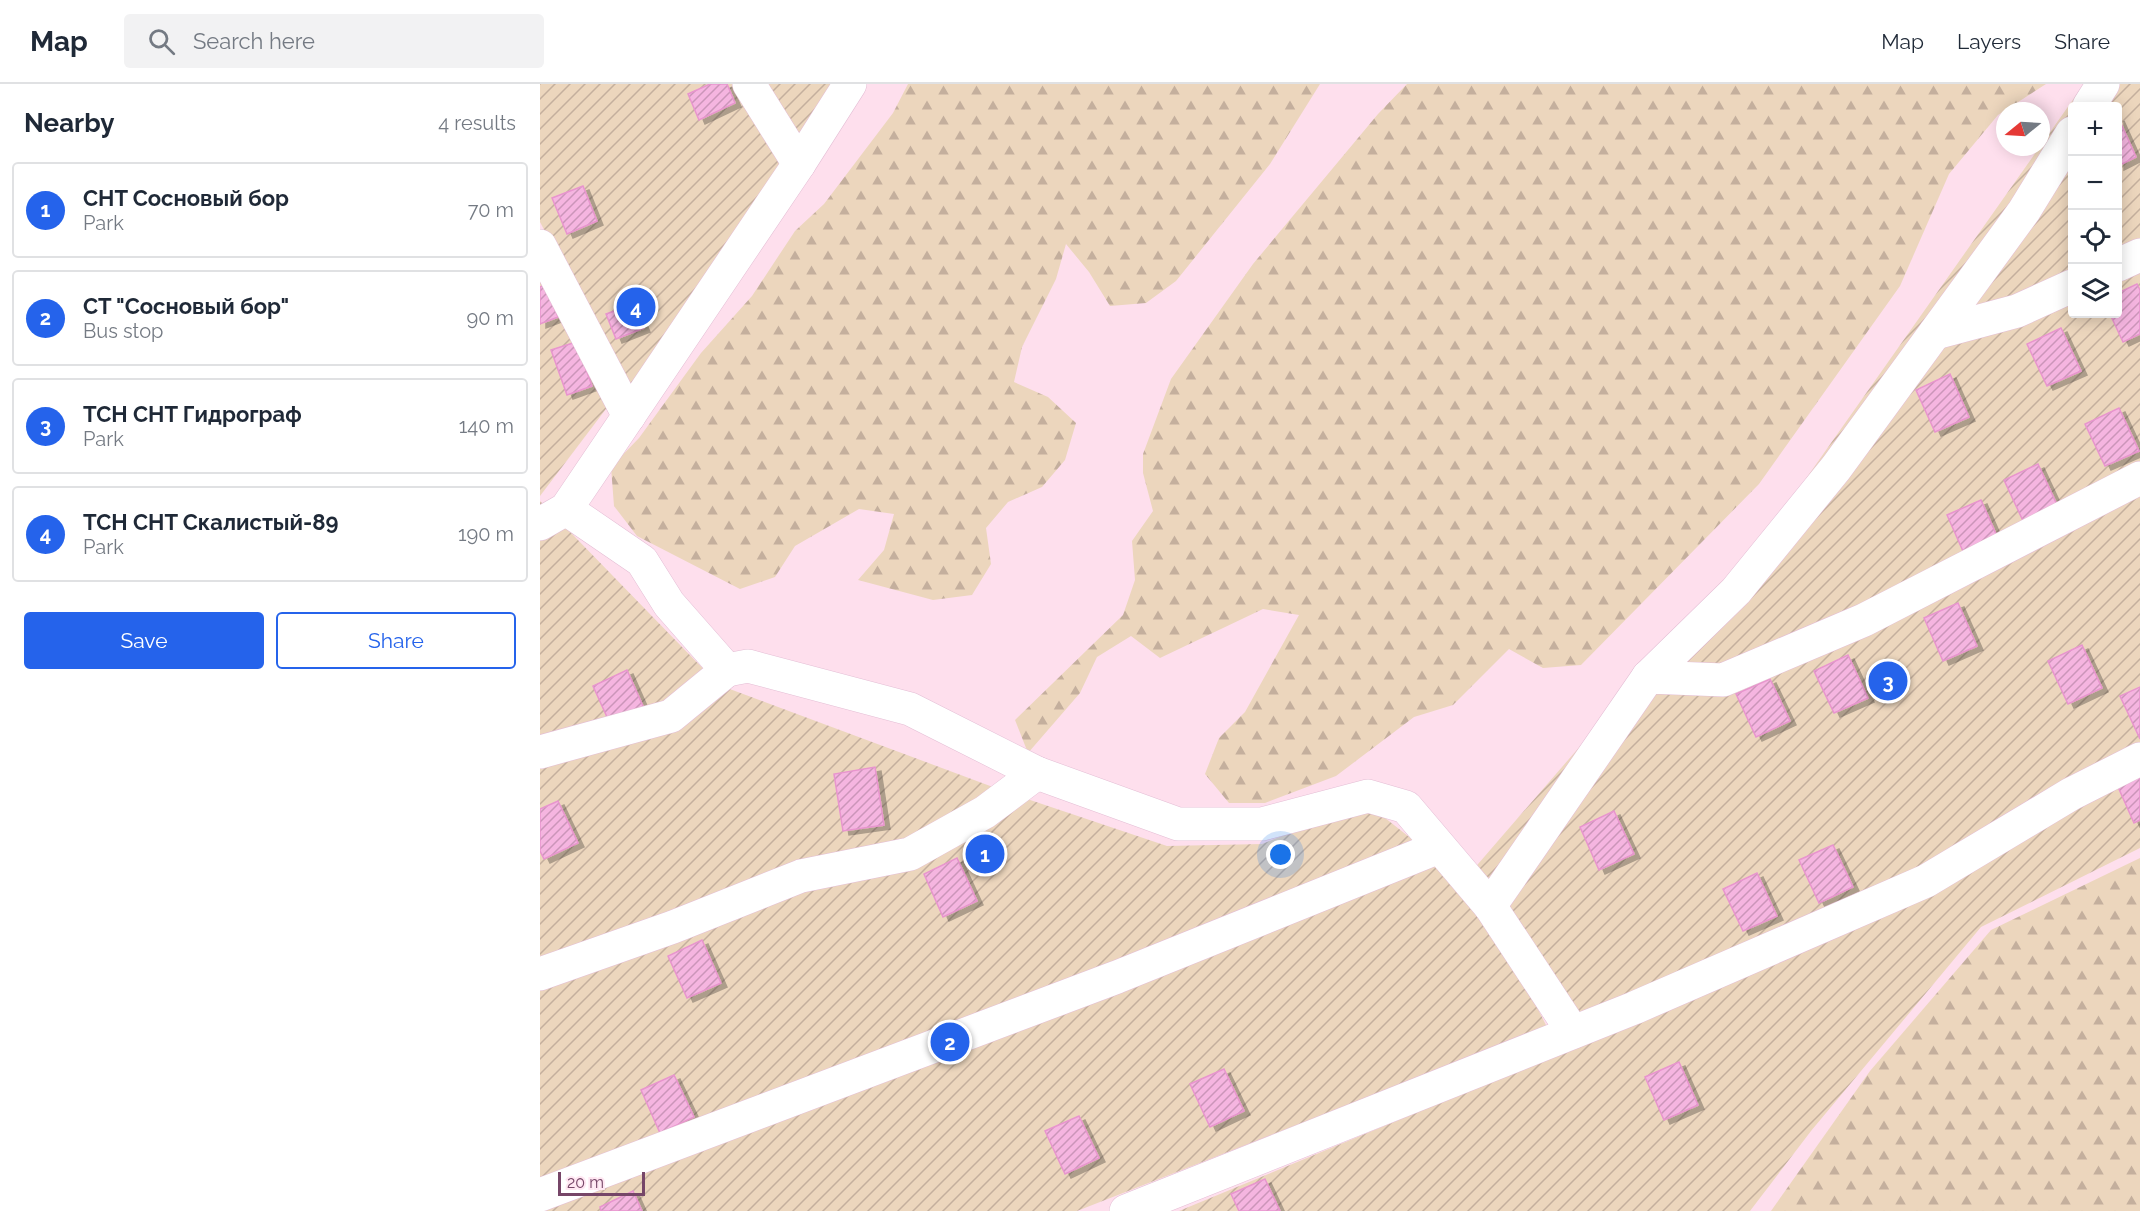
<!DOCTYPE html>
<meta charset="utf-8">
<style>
:root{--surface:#fff;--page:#f2f2f3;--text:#1f2937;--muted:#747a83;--line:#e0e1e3;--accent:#2563eb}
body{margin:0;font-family:Raleway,sans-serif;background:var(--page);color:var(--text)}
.controls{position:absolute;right:18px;top:18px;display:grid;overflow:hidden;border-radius:6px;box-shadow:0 3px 15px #0003}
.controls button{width:54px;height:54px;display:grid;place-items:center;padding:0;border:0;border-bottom:2px solid var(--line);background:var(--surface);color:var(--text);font:30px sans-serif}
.compass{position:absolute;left:1456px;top:18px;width:54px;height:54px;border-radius:50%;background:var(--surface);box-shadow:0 3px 15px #0003;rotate:252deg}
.scale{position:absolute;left:18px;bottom:15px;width:87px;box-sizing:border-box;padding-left:6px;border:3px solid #764668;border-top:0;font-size:16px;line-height:21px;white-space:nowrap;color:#764668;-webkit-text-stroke:4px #ffe7f2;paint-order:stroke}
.you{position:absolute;left:741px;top:771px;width:21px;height:21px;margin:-15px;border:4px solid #fff;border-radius:50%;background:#1a73e8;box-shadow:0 0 0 9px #1a73e833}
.badge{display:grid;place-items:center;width:39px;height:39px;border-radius:50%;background:var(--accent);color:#fff;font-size:20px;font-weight:700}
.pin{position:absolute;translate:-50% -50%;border:3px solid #fff;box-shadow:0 2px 6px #0006}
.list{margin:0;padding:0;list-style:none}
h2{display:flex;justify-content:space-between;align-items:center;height:78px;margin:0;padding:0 24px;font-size:26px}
h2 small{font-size:20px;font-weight:400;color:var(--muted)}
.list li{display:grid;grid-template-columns:39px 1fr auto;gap:18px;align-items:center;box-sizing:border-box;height:96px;margin:0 12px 12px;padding:0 12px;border:2px solid var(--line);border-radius:6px}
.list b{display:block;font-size:22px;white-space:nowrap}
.list p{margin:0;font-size:20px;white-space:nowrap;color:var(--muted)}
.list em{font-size:20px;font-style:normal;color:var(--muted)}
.actions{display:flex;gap:12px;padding:18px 24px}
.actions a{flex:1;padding:14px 0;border:2px solid var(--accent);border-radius:6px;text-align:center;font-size:21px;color:var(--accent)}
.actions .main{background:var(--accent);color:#fff}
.icon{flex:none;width:33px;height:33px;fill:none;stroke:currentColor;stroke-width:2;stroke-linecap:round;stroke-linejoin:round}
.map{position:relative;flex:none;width:1600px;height:1127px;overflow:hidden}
header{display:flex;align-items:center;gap:36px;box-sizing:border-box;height:84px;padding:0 30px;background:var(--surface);border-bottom:2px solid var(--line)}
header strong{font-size:28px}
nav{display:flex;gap:33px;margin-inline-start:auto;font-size:21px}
.search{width:420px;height:54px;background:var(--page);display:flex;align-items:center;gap:15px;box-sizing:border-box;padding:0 21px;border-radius:6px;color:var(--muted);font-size:22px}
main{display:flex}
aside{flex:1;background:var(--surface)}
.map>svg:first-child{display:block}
.forest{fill:url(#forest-firs)}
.garden{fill:url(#garden-furrows);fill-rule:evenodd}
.building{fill:url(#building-hatch);stroke:#e895ce;stroke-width:1.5;filter:url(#shadow)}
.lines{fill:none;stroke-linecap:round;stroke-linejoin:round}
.minor-casing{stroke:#e4bed5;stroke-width:34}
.minor{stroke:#fff;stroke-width:33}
</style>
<header>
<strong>Map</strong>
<div class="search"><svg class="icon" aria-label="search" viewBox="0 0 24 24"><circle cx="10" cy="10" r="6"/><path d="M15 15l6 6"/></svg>Search here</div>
<nav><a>Map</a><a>Layers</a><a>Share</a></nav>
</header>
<main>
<aside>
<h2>Nearby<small>4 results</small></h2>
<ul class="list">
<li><span class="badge">1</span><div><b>СНТ Сосновый бор</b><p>Park</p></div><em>70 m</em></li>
<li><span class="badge">2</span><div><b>СТ &quot;Сосновый бор&quot;</b><p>Bus stop</p></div><em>90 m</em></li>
<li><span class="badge">3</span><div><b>ТСН СНТ Гидрограф</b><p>Park</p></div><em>140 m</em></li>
<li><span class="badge">4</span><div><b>ТСН СНТ Скалистый-89</b><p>Park</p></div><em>190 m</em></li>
</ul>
<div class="actions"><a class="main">Save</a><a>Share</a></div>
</aside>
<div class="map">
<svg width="1600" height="1127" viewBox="0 0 1600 1127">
<defs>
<pattern id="forest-firs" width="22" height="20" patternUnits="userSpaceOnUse" patternTransform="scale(1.5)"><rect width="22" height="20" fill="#ecd6bd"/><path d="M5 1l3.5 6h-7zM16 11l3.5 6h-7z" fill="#c4af9d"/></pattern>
<pattern id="garden-furrows" width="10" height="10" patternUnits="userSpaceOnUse" patternTransform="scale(1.5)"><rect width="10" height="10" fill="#ecd6bd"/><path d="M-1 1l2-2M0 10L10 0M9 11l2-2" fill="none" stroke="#c4af9d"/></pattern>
<pattern id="building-hatch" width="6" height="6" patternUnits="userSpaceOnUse" patternTransform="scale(1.5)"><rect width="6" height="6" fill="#f5b5e0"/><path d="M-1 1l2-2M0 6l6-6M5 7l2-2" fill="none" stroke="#cb95b9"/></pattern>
<filter id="shadow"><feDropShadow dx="6" dy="4" stdDeviation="0" flood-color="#0004"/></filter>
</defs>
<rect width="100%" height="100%" fill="#fedfed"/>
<!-- forest -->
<g class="forest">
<polygon points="368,0 780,0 730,80 636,197 606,219 570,222 549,188 526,160 516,195 482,263 474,298 508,313 536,339 525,376 502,403 468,418 446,444 451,480 432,511 393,516 318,496 344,466 354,430 319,425 255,462 235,493 200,505 97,452 74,422 71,383 99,354 161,269 212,212 255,147 284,120 353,29"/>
<polygon points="867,0 1506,0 1458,31 1409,90 1360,202 1219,400 1041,581 1003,584 969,565 913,621 874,633 796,692 725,719 689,719 665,690 679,654 705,628 759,531 723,525 620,574 591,552 557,573 540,609 488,669 475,636 583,531 595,496 592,457 613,427 603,389 603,370 631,295 713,180 838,30"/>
<polygon points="1600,774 1600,1127 1231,1127 1330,987 1451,846"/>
</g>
<!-- garden -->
<g class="garden">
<polygon points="0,0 294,0 90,309 0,138"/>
<path d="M1544,0H1600V764L1441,843L1271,1047L1210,1127H639L1059,953L932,787L1241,430ZM1532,22H1578V230H1532Z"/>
<polygon points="0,180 72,317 0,412"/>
<polygon points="0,417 179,601 469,709 627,762 722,760 826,719 901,778 950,831 1007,943 537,1127 0,1127"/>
</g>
<!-- building -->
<g class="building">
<polygon points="170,0 187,0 195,19 159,36 148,10"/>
<polygon points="1578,33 1596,73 1578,82"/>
<polygon points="43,102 57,137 27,150 12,114"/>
<polygon points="1597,200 1600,206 1600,250 1583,258 1570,230 1578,230 1578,209"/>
<polygon points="5,201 18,233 0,240 0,203"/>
<polygon points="94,220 104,244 76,255 66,230"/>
<polygon points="1521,244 1541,287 1507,302 1487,260"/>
<polygon points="36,258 52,302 27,311 11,266"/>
<polygon points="1410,290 1429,333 1395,348 1376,306"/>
<polygon points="1579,324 1599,367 1565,382 1545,340"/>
<polygon points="1498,380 1518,423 1484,439 1464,396"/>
<polygon points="1441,416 1460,459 1426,474 1407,431"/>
<polygon points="1418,519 1437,562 1403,577 1384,534"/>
<polygon points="1542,561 1562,604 1528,620 1508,577"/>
<polygon points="1308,571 1328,614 1294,629 1274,587"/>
<polygon points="87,586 106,629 72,644 53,602"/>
<polygon points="1230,595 1250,637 1216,653 1196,610"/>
<polygon points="1600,603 1600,655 1580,612"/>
<polygon points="335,683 344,741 303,747 294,690"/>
<polygon points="1600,684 1600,736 1594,739 1575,696"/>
<polygon points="18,717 38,759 4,775 0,767 0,725"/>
<polygon points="1074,727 1094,770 1059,786 1040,743"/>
<polygon points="1293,761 1313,803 1279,819 1259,776"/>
<polygon points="417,774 437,817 403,833 384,790"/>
<polygon points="1217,789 1237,832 1203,847 1183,805"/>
<polygon points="162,856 181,899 147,914 128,872"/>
<polygon points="1139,978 1158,1021 1124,1036 1105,993"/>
<polygon points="684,985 704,1027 670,1043 650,1000"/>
<polygon points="134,991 154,1033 120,1049 101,1006"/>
<polygon points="539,1032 559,1074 525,1090 505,1047"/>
<polygon points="725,1095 740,1127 699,1127 691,1110"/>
<polygon points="93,1107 102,1127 61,1127 60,1123"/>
</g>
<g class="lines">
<!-- minor casing -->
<g class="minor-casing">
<g id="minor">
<polyline points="209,0 259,80"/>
<polyline points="1549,22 1563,0"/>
<polyline points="0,162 89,332"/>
<polyline points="1578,181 1600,171"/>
<polyline points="1395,249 1477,227 1532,202"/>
<polyline points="0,440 26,425 259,80 310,0"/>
<polyline points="187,586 208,582 370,625 497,689 638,740 722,740 828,712 866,723 950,822 1033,948"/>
<polyline points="1108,593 1196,507 1296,384 1484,127 1532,49"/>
<polyline points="0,668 131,632 187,586 129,520 102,477 26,425"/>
<polyline points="950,822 1108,593 1183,596 1324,536 1600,394"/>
<polyline points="0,890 133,843 261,792 370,770 445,728 497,689"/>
<polyline points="0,1111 577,893 899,763"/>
<polyline points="586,1127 1094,924 1386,797 1531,710 1600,675"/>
</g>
</g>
<!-- minor -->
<use href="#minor" class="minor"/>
</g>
</svg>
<div class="controls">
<button>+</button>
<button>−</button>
<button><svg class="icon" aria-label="locate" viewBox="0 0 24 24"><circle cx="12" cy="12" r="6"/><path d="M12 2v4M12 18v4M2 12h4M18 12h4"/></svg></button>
<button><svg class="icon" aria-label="layers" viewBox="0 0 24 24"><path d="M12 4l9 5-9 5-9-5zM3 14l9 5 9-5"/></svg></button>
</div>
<svg class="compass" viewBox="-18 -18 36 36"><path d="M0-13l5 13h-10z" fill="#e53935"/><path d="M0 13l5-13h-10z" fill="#747a83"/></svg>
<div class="scale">20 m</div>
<div class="you"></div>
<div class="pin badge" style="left:445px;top:770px">1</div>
<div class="pin badge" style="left:410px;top:958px">2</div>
<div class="pin badge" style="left:1348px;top:597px">3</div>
<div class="pin badge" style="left:96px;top:223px">4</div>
</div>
</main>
